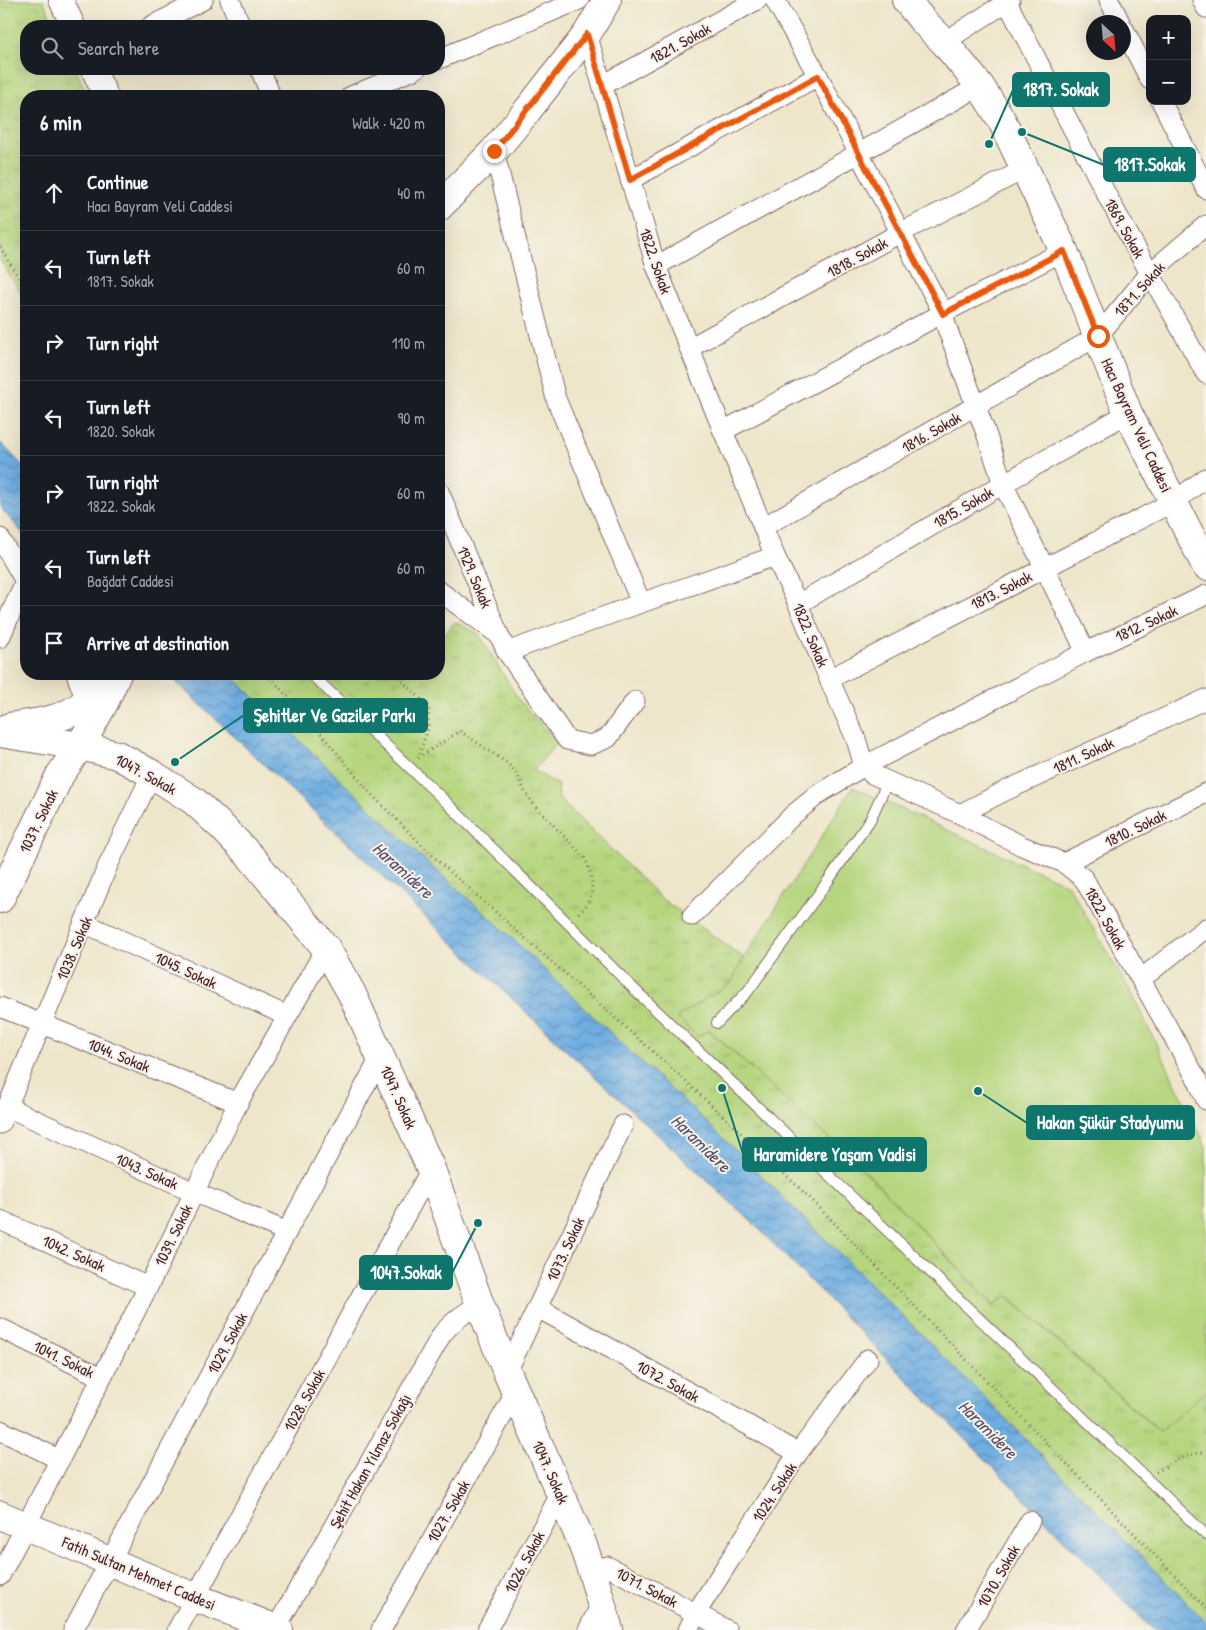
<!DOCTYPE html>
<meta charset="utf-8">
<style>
:root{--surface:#171b24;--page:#242831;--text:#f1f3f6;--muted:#9ea1a6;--line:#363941}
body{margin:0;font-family:"Patrick Hand",sans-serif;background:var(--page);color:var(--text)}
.controls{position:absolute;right:15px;top:15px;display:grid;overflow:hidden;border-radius:10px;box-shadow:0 5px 20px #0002}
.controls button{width:45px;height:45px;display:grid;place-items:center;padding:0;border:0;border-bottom:1px solid var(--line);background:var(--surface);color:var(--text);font:25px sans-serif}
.compass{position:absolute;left:1086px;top:15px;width:45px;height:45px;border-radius:50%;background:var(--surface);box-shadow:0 5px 20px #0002;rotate:154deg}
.stop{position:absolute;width:15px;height:15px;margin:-11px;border:4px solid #ea580c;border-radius:50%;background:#fff}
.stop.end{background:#ea580c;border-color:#fff;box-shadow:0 1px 5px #0008}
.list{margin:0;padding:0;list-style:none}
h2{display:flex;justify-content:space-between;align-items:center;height:65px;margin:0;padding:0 20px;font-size:21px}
h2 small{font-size:16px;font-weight:400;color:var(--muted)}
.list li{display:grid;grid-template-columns:32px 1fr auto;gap:15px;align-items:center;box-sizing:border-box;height:75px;padding:0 20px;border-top:1px solid var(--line)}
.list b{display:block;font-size:19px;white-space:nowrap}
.list p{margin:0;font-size:16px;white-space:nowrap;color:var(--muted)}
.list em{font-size:16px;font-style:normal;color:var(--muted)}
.icon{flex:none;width:28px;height:28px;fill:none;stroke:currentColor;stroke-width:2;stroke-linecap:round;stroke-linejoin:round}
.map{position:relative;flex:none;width:1206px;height:1630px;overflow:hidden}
.search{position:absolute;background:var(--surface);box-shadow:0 5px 20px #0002;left:20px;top:20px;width:425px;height:55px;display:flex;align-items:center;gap:12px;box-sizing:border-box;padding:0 18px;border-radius:20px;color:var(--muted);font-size:19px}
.panel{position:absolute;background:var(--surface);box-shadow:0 5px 20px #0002;left:20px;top:90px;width:425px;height:590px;border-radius:20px}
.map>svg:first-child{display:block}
.grass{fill:url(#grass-tufts);stroke:#807a54}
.garden{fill:#b5d67e;stroke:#807a54}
.water{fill:url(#water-waves);stroke:#5c6686}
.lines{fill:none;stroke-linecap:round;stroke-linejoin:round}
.service-casing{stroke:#836563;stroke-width:12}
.minor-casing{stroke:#836563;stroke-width:21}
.tertiary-casing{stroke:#836563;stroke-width:26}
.secondary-casing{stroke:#836563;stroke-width:30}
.path{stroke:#836563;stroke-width:3;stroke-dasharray:1 4;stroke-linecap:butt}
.service{stroke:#fff;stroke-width:10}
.minor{stroke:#fff;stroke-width:19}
.tertiary{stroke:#fff;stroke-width:24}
.secondary{stroke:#fff;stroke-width:28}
.route{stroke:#ea580c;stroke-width:6}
.labels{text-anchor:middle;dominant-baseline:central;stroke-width:4;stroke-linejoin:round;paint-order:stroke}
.street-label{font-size:16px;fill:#4a1f2b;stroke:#f7f3e8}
.water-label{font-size:18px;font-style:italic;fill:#57516b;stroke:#f7f3e8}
.leader{fill:none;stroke:#0f766e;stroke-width:2}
.callout-dot{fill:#0f766e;stroke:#f7f3e8;stroke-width:2}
.callout{fill:#0f766e;stroke:#0f766e;stroke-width:2}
.callout-label{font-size:18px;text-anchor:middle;font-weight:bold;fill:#fff}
</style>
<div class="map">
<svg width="1206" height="1630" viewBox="0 0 1206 1630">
<defs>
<pattern id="grass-tufts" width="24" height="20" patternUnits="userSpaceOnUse" patternTransform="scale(1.25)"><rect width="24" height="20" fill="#b5d67e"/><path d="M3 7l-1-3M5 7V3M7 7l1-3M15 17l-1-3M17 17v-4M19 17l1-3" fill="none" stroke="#9db76d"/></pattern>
<pattern id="water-waves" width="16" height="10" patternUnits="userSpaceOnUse" patternTransform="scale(1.25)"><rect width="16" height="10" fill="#6eade1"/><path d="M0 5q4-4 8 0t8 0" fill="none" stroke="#5c8cb7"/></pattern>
</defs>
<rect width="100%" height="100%" fill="#f7f3e8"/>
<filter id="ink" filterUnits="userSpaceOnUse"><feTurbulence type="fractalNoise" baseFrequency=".02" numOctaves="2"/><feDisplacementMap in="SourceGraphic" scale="10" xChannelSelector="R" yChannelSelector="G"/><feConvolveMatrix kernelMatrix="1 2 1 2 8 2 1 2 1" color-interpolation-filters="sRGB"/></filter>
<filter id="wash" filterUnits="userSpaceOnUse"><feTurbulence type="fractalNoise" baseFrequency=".0096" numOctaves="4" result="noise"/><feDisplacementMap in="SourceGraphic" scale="20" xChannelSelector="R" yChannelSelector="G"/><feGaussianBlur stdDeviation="1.12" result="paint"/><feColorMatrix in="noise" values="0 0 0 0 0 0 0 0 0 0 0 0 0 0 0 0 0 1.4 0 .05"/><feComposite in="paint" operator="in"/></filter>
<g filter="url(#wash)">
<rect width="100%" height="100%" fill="#eee6ca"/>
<!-- grass -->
<g class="grass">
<polygon points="0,0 43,0 55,26 26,26 26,69 75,69 88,96 26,96 26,301 0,260"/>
<polygon points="455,622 478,633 519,700 557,743 534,770 558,785 559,799 662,899 744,958 731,983 678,1017 697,1037 709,1030 869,1175 993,1305 1006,1295 1159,1432 1206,1390 1206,1622 974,1387 715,1130 625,1047 499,926 419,855 230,674 439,674 439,641"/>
</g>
<!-- garden -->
<polygon class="garden" points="853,787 1068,885 1133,996 1206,1146 1206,1390 1160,1432 1007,1295 994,1305 869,1175 709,1030 697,1037 677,1017 731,983 744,958"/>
<!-- water -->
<g class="water">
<polygon points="0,442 26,469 26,537 0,507"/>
<polygon points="168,674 230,674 419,855 499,926 625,1047 715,1130 974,1387 1206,1622 1206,1630 1153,1630 757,1227 564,1048"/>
</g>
</g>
<g filter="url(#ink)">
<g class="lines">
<!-- service casing -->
<g class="service-casing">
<g id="service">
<polyline points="311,674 446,802 635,990 1206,1535"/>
<polyline points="717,1023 748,991 828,881 870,820 888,781"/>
</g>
</g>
<!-- minor casing -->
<g class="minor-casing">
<g id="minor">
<polyline points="230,0 241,26"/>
<polyline points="1006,0 1112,205 1206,374"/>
<polyline points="1109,0 1120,22"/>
<polyline points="1202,0 1206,8"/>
<polyline points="151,26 203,0"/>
<polyline points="1124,29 1150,80"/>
<polyline points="587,34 656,266 723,431 775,556 798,604 829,679 856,739 864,766 872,774 960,814 1022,846 1064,863 1084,879 1198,1081 1206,1100"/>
<polyline points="944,42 1010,0"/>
<polyline points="439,59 579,0"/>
<polyline points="260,69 271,96"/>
<polyline points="603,85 757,0"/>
<polyline points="351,96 416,69"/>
<polyline points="1161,101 1206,189"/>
<polyline points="494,151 556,399 641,603"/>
<polyline points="630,180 818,76"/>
<polyline points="656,266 980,86"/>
<polyline points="689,348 900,233 1025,169"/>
<polyline points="723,431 943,313 1064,251"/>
<polyline points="439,491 499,635"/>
<polyline points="763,527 1098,336 1150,273 1206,225"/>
<polyline points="0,538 26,583"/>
<polyline points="439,591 499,635 507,652 567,740 591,745 608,738 635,701"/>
<polyline points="798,604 1003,484 1128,413"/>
<polyline points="0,638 25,581"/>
<polyline points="507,652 641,603 775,556"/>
<polyline points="1086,652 1206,595"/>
<polyline points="76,674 86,701"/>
<polyline points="829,679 1173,502 1206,478"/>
<polyline points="960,814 1005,791 1206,699"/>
<polyline points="1064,863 1206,793"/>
<polyline points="692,916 794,814 820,793 864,766 1086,652 1003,484 987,436 947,328 943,313 818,76 775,0"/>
<polyline points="84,923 287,1016"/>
<polyline points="1141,979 1206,928"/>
<polyline points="0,1007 238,1103"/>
<polyline points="7,1107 194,1192 287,1232"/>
<polyline points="0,1124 109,863 152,774"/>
<polyline points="0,1220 148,1287"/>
<polyline points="538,1308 798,1453"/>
<polyline points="0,1328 101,1377"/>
<polyline points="507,1372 623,1125"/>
<polyline points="0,1430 60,1460"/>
<polyline points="592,1571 607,1566 727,1630"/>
<polyline points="0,1576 148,1287 238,1103 326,948"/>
<polyline points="73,1630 381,1056"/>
<polyline points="177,1630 431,1169"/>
<path d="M275,1630L442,1334C453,1321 464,1312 480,1305"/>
<polyline points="381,1630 516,1392"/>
<polyline points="487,1630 561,1493"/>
<polyline points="588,1630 602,1602"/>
<polyline points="688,1630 696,1613 798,1453 868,1359"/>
<polyline points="966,1630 1030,1521"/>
</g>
</g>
<!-- tertiary casing -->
<g class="tertiary-casing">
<g id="tertiary">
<polyline points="61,0 73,26"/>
<polyline points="93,69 106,96"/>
</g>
</g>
<!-- secondary casing -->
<g class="secondary-casing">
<g id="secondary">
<polyline points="906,0 923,21 944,42 980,86 1001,119 1064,251 1128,413 1206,566"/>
<polyline points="439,207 494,151 527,111 587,34 607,0"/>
<path d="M9,727C35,723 66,721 86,701C93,693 98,683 104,675"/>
<polyline points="0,733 80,746 117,755 152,774 194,801 222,827 250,856 326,948 352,994 431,1169 480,1305 507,1372 582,1543 592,1571 609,1630"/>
<polyline points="0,899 60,775 80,746 104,703 117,674"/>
<polyline points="0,1515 194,1597 279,1630"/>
</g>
</g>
<!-- path -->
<g class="path">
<polyline points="0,247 26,290"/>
<polyline points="267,674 313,724 371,794 438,861 677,1073 811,1199 1206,1608"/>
<polyline points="395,674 429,707 428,729 418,757"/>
<path d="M418,758L460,731L507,763L517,774L525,792L534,805L584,857C591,869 596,891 587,904C585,908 580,912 576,915"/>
<path d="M1156,1472C1173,1462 1186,1454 1206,1452"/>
</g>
<!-- service -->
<use href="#service" class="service"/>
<!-- minor -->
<use href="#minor" class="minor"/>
<!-- tertiary -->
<use href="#tertiary" class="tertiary"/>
<!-- secondary -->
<use href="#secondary" class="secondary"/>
</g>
</g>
<g class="lines" filter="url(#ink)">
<!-- route -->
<polyline class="route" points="494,151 587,34 630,180 818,76 943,314 1064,251 1098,336"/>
</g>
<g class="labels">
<!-- street labels -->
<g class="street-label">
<text transform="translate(680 43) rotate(-29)">1821. Sokak</text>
<text transform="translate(1125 228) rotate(61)">1869. Sokak</text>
<text transform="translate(857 257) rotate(-29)">1818. Sokak</text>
<text transform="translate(656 261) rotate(71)">1822. Sokak</text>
<text transform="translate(1139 289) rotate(-48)">1871. Sokak</text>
<text transform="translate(1137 425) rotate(65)">Hacı Bayram Veli Caddesi</text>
<text transform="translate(931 432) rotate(-30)">1816. Sokak</text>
<text transform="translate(963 507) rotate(-30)">1815. Sokak</text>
<text transform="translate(475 577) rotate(67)">1929. Sokak</text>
<text transform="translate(1001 590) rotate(-27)">1813. Sokak</text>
<text transform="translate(1146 623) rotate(-25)">1812. Sokak</text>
<text transform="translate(811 635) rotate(67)">1822. Sokak</text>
<text transform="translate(1083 755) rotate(-25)">1811. Sokak</text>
<text transform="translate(146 774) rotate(29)">1047. Sokak</text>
<text transform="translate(38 821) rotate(-64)">1037. Sokak</text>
<text transform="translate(1135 828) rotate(-26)">1810. Sokak</text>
<text transform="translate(1106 918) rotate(61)">1822. Sokak</text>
<text transform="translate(74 948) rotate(-67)">1038. Sokak</text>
<text transform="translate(186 970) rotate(25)">1045. Sokak</text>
<text transform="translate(119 1055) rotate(22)">1044. Sokak</text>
<text transform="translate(399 1097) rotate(66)">1047. Sokak</text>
<text transform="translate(147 1171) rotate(24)">1043. Sokak</text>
<text transform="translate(173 1235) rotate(-64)">1039. Sokak</text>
<text transform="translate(565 1249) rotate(-65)">1073. Sokak</text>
<text transform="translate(74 1253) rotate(24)">1042. Sokak</text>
<text transform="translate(227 1343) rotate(-62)">1029. Sokak</text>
<text transform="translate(64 1359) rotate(26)">1041. Sokak</text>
<text transform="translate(668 1381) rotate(29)">1072. Sokak</text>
<text transform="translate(304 1400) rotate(-61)">1028. Sokak</text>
<text transform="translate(370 1461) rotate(-61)">Şehit Hakan Yılmaz Sokağı</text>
<text transform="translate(551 1472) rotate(66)">1047. Sokak</text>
<text transform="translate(774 1492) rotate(-57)">1024. Sokak</text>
<text transform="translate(448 1511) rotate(-60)">1027. Sokak</text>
<text transform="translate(524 1562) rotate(-62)">1026. Sokak</text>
<text transform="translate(139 1573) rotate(23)">Fatih Sultan Mehmet Caddesi</text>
<text transform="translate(998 1576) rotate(-60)">1070. Sokak</text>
<text transform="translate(647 1587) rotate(28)">1071. Sokak</text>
</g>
<!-- water labels -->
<g class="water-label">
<text transform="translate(403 870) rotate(42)">Haramidere</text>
<text transform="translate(701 1143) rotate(44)">Haramidere</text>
<text transform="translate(988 1429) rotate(45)">Haramidere</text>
</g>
</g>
<!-- callouts -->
<path class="leader" d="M989 144L1013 90M1022 132L1104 165M175 762L244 715M978 1091L1027 1123M722 1088L743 1154M478 1223L452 1273"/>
<g class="callout-dot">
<circle cx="989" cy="144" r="5"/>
<circle cx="1022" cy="132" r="5"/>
<circle cx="175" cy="762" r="5"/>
<circle cx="978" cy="1091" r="5"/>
<circle cx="722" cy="1088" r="5"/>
<circle cx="478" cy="1223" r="5"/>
</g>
<g class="callout">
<rect x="1013" y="73" width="96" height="33" rx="5"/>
<rect x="1104" y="148" width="91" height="33" rx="5"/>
<rect x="244" y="699" width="183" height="33" rx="5"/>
<rect x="1027" y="1106" width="167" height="33" rx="5"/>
<rect x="743" y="1138" width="183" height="33" rx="5"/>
<rect x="360" y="1256" width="92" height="33" rx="5"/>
</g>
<g class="callout-label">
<text x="1061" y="96">1817. Sokak</text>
<text x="1150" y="171">1817.Sokak</text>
<text x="335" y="722">Şehitler Ve Gaziler Parkı</text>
<text x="1110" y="1129">Hakan Şükür Stadyumu</text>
<text x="835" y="1161">Haramidere Yaşam Vadisi</text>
<text x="406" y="1279">1047.Sokak</text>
</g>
</svg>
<div class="controls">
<button>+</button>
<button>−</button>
</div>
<svg class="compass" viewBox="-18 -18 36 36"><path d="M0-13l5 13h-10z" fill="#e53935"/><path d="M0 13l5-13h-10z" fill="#9ea1a6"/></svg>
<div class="stop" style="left:1098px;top:336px"></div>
<div class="stop end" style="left:494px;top:151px"></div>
<div class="search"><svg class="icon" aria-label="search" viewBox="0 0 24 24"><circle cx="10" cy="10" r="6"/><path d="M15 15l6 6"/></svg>Search here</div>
<section class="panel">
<h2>6 min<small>Walk · 420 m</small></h2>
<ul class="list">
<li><svg class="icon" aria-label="ahead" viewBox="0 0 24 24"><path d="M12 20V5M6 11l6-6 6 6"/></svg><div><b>Continue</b><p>Hacı Bayram Veli Caddesi</p></div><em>40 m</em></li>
<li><svg class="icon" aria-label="left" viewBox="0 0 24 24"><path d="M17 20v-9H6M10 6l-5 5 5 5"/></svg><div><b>Turn left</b><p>1817. Sokak</p></div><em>60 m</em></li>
<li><svg class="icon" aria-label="right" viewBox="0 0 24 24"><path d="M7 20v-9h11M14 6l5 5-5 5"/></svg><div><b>Turn right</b></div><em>110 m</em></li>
<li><svg class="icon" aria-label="left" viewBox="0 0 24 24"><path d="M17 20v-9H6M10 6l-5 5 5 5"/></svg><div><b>Turn left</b><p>1820. Sokak</p></div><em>90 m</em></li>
<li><svg class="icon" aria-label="right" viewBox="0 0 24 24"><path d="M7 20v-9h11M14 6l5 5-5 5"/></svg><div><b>Turn right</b><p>1822. Sokak</p></div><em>60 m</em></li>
<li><svg class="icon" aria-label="left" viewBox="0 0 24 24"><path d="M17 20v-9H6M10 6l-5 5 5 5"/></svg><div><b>Turn left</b><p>Bağdat Caddesi</p></div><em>60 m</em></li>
<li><svg class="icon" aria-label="arrive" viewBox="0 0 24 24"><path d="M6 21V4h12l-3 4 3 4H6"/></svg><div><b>Arrive at destination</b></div></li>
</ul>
</section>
</div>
